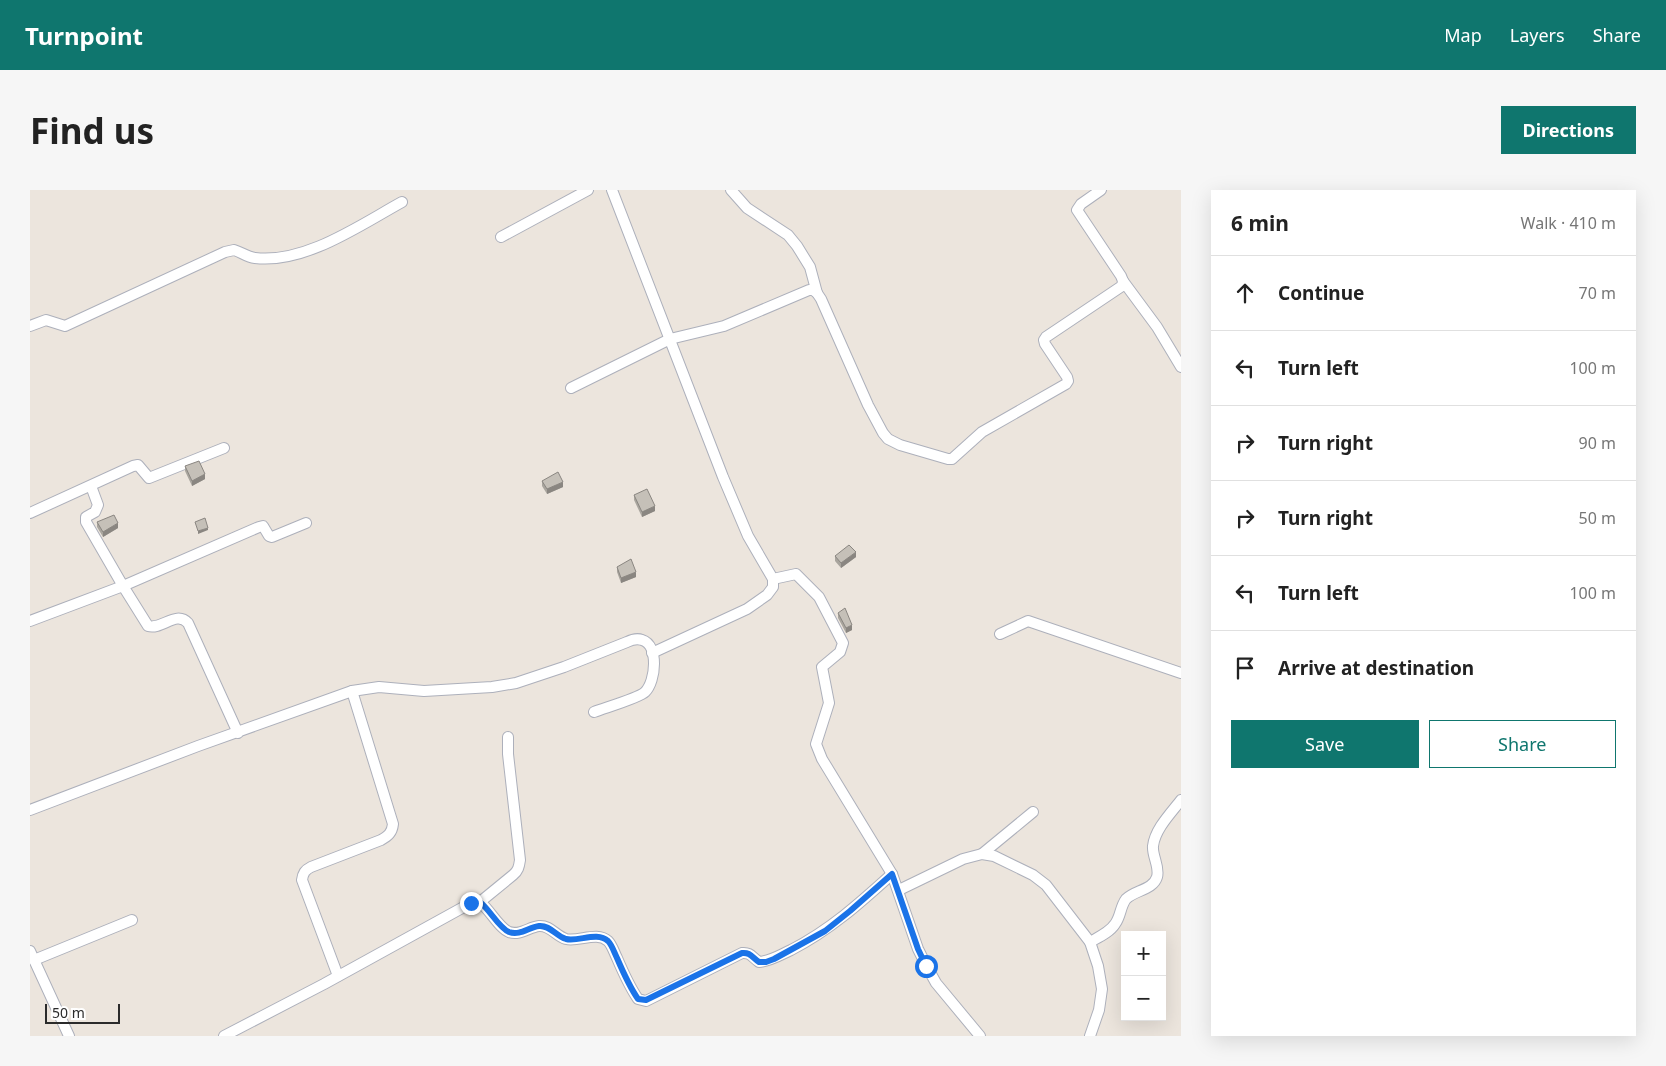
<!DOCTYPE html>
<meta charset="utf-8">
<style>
:root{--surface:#fff;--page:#f6f6f6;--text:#222;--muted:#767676;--line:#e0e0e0;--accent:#0f766e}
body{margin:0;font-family:"Noto Sans",sans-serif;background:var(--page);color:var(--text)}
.controls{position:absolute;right:15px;bottom:15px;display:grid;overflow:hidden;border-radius:0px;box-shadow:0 5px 20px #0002}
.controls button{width:45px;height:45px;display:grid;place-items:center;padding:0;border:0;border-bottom:1px solid var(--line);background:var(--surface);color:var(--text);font:25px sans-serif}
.scale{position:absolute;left:15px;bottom:12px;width:75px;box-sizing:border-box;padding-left:5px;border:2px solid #2b2b2b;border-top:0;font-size:14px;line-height:18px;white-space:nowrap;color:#2b2b2b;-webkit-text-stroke:4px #fff;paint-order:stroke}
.stop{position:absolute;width:15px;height:15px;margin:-11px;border:4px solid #1a73e8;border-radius:50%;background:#fff}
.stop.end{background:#1a73e8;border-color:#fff;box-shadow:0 1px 5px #0008}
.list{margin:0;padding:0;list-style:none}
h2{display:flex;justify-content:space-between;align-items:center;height:65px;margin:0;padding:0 20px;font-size:21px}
h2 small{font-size:16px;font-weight:400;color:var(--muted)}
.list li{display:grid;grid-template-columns:32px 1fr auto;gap:15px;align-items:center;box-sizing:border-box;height:75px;padding:0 20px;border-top:1px solid var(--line)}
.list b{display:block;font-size:19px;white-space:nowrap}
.list em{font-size:16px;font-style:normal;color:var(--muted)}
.actions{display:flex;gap:10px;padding:15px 20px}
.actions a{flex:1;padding:11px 0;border:1px solid var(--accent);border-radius:0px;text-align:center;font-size:18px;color:var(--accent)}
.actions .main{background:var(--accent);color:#fff}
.icon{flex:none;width:28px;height:28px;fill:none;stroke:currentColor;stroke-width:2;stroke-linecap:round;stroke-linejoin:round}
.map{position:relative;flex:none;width:1151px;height:846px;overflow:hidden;border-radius:0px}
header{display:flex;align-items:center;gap:30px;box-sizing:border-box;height:70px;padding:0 25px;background:var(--accent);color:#fff}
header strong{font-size:24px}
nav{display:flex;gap:28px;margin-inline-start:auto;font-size:18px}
.intro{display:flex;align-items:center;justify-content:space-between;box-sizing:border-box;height:120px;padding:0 30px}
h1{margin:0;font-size:35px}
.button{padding:12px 22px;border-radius:0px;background:var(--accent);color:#fff;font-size:18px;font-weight:700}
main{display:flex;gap:30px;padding:0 30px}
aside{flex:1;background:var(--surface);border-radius:0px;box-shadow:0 5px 20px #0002}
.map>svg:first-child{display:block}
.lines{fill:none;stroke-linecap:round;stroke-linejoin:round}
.street-casing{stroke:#adb0bb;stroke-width:12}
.street{stroke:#fff;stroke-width:10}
.wall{fill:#a9a59e}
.shaded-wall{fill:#8a8681}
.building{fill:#c5c0b8;stroke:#8a8681}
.route{stroke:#1a73e8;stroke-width:6}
</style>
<header>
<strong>Turnpoint</strong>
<nav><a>Map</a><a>Layers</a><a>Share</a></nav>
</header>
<div class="intro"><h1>Find us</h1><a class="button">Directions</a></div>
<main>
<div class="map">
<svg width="1151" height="846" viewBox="0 0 1151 846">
<rect width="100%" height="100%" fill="#ece5dd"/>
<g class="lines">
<!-- street casing -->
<g class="street-casing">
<g id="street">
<polyline points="582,0 693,287 718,346 743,389 743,397 737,405 717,419 622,463"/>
<polyline points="701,0 717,18 758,45 767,56 780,77 787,103"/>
<polyline points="471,47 558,0"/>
<polyline points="1093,91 1127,137 1151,177"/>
<path d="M0,136L16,130L35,136L195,62L204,60C211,62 217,67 225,68C275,74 330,35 372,12"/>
<polyline points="541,198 640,149 694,136 779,100 783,100 787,103 791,109 838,215 853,243 858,249 870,255 918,269 922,269 952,242 1036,194 1038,191 1037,187 1015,154 1014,150 1016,147 1092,96 1093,91 1091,86 1047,20 1051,14 1071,0"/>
<path d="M61,296L68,315L65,322L56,327V332L93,396L118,436C132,440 146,420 158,433L208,543"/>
<polyline points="0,323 103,276 108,275 119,288 194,258"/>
<polyline points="743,389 766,384 789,407 813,453 810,462 792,477 799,513 786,554 792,569 862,684 888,759 896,775 906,793 950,846"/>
<polyline points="0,431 93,396 229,337 233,336 239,346 242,347 276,333"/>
<polyline points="970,444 998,431 1151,483"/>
<path d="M0,620L168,556L322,501L349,497L394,501L462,497L486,493L534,477L597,452C601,450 607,448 612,450C629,455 626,491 615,502C609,508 574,518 564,522"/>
<polyline points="952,664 1003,622"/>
<polyline points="869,700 933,669 952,664 964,666 1003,685 1016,695 1060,752 1068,776 1072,799 1069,820 1060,846"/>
<path d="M450,712L483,685C488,681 489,677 490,670L478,564V547"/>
<path d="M1060,752C1069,747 1080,742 1085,734C1091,726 1090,717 1096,709C1105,700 1123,700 1127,687C1130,677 1122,666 1123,656C1125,639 1141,623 1151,610"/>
<polyline points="0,761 39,846"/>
<polyline points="4,770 102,730"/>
<path d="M308,786L272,690C273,683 275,680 281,677L351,650C358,646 362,643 363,634L322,501"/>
<path d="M194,846L294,794L441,713L450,712C460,720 469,738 479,742C490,746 499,737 509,736C520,735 526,746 536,749C549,752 567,741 578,751C582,755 584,762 587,768C593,782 599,796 608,809L616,811L712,763C720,762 722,767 729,772C741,771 750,765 761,760C800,740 830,713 862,684"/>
</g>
</g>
<!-- street -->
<use href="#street" class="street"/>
</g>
<!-- wall -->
<g class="wall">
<polygon points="155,276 175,289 162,296 155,281"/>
<polygon points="512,291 533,297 517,304 512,296"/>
<polygon points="604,305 625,321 612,327 604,310"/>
<polygon points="67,332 88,338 73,347 67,337"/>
<polygon points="805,366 826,367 811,378 805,371"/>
<polygon points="587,377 606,387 591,393 587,382"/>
<polygon points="808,423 822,440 816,443 808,428"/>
</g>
<!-- shaded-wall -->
<g class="shaded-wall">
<polygon points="175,284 175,289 162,296 162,291"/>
<polygon points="533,292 533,297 517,304 517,299"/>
<polygon points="625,316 625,321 612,327 612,322"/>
<polygon points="88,333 88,338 73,347 73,342"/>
<polygon points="178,338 178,340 168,344 168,341"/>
<polygon points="826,362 826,367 811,378 811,373"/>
<polygon points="606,382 606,387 591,393 591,388"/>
<polygon points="822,435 822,440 816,443 816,438"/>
</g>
<!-- building -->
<g class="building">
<polygon points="169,271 175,284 162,291 155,276"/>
<polygon points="528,282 533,292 517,299 512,291"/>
<polygon points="617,299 625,316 612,322 604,305"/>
<polygon points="84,325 88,333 73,342 67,332"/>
<polygon points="175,328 178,338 168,341 165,332"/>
<polygon points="819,355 826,362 811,373 805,366"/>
<polygon points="601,369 606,382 591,388 587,377"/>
<polygon points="815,418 822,435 816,438 808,423"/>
</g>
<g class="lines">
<!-- route -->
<path class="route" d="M441,713L450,712C460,720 469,738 479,742C490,746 499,737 509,736C520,735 526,746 536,749C549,752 567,741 578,751C582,755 584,762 587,768C593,782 599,796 608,809L616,810L712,763C720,762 722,767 729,772H736L744,769L795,741L820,721L862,684L888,759L896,776"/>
</g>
</svg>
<div class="controls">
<button>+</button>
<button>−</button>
</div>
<div class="scale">50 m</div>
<div class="stop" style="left:896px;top:776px"></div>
<div class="stop end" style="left:441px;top:713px"></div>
</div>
<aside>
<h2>6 min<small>Walk · 410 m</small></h2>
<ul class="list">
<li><svg class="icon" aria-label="ahead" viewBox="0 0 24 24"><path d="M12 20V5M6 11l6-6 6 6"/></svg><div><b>Continue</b></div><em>70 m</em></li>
<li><svg class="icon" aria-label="left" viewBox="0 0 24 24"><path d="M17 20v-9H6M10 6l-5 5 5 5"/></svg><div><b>Turn left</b></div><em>100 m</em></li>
<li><svg class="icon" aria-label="right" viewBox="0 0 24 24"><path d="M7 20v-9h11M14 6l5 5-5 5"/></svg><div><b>Turn right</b></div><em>90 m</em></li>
<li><svg class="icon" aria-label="right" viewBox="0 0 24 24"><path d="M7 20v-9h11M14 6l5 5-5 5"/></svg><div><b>Turn right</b></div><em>50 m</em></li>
<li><svg class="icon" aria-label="left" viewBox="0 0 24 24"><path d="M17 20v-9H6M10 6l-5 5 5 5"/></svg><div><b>Turn left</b></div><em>100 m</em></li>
<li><svg class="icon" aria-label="arrive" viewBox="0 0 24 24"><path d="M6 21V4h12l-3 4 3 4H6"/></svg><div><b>Arrive at destination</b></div></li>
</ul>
<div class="actions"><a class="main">Save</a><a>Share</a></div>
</aside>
</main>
